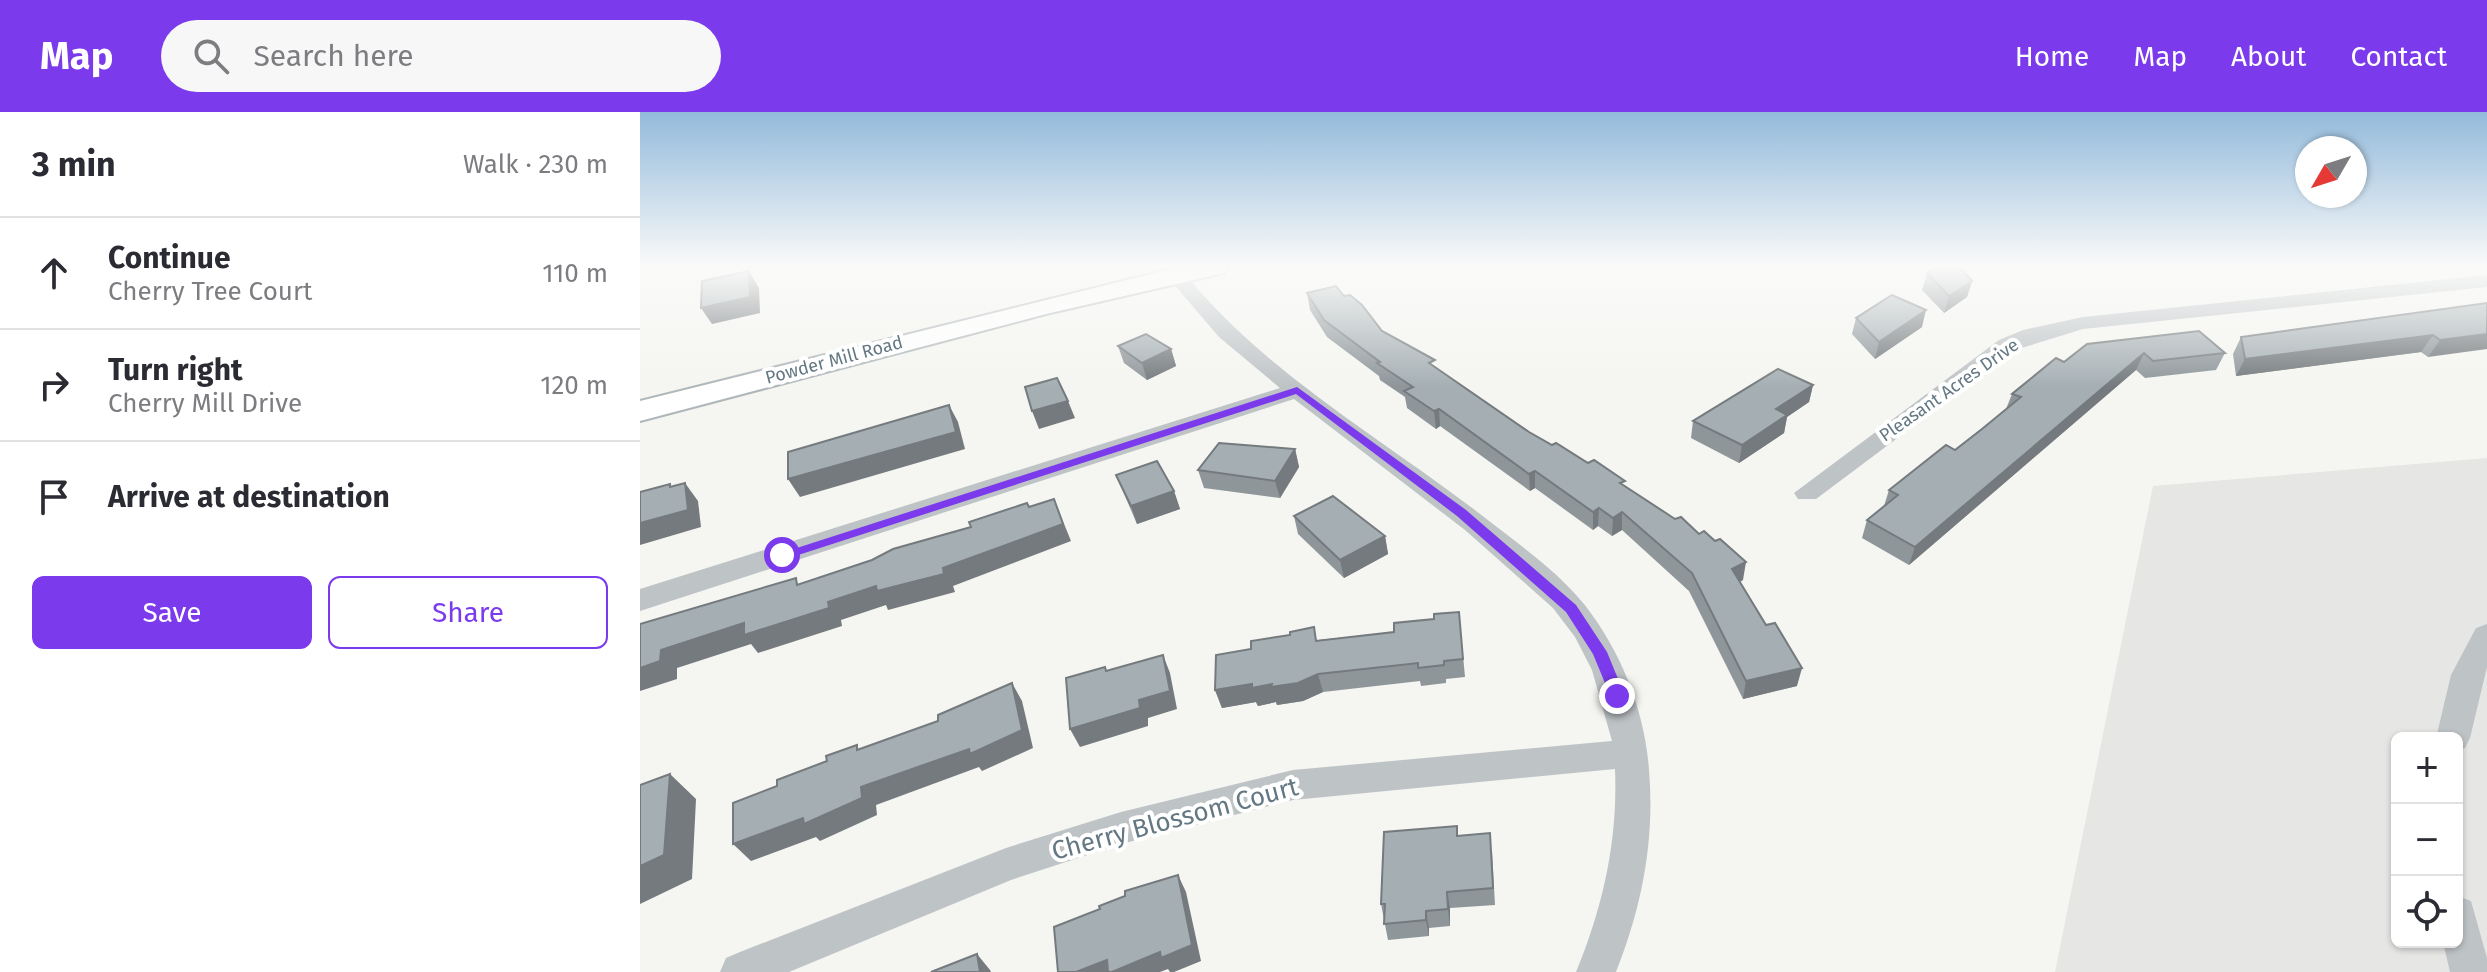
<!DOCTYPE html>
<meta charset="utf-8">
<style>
:root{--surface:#fff;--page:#f7f7f7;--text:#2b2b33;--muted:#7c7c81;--line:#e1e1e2;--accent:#7c3aed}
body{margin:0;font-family:"Fira Sans",sans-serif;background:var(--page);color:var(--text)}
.controls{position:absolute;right:24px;bottom:24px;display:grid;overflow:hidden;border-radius:12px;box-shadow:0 2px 6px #0004}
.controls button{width:72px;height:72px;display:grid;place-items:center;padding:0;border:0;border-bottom:2px solid var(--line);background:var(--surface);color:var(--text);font:40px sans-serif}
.compass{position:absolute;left:1655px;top:24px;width:72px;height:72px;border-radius:50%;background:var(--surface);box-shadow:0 2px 6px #0004;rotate:231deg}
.stop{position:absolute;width:24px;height:24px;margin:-18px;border:6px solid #7c3aed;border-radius:50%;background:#fff}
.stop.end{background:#7c3aed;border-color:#fff;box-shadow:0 2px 8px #0008}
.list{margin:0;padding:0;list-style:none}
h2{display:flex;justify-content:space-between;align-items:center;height:104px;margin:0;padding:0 32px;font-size:34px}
h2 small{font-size:26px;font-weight:400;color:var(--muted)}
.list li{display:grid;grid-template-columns:52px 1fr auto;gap:24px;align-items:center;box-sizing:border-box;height:112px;padding:0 32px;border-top:2px solid var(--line)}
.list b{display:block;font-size:30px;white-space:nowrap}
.list p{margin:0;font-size:26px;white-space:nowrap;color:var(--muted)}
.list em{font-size:26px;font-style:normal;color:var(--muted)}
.actions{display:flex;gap:16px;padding:24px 32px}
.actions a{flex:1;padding:18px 0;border:2px solid var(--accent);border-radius:12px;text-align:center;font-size:28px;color:var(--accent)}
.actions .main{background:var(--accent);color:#fff}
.icon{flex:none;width:44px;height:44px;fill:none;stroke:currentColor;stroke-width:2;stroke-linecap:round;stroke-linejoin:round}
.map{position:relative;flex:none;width:1847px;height:860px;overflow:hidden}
header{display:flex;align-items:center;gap:48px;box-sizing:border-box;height:112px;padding:0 40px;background:var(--accent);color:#fff}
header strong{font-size:38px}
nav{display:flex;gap:44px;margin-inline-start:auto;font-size:28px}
.search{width:560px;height:72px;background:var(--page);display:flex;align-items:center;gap:20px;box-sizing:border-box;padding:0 28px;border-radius:44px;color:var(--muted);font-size:30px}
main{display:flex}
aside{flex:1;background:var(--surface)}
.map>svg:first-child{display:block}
.built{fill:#e6e6e5;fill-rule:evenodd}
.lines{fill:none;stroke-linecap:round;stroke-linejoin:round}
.secondary-casing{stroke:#b0b7ba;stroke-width:4}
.minor{fill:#bec3c6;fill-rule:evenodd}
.secondary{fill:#fff;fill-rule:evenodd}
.wall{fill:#8e969a}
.shaded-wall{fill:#747a7d}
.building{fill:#a5afb3;stroke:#747a7d;stroke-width:2}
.route{fill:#7c3aed}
.labels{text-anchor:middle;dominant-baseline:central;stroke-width:8;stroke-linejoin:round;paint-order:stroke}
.far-street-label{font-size:18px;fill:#647883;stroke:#fff}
.near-street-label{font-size:26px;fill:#647883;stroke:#fff}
</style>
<header>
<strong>Map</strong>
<div class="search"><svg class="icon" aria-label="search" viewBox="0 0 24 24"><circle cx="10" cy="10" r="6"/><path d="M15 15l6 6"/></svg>Search here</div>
<nav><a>Home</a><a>Map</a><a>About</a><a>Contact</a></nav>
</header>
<main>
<aside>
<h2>3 min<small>Walk · 230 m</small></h2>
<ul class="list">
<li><svg class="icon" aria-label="ahead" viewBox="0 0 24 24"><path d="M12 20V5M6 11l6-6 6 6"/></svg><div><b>Continue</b><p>Cherry Tree Court</p></div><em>110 m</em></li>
<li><svg class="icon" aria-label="right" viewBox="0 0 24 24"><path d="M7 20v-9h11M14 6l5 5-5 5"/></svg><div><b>Turn right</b><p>Cherry Mill Drive</p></div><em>120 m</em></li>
<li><svg class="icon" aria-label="arrive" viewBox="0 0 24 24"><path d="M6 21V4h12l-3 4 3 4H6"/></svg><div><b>Arrive at destination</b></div></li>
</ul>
<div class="actions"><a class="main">Save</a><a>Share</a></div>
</aside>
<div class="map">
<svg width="1847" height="860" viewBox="0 0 1847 860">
<rect width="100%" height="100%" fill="#f5f5f1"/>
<!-- built -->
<path class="built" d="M1847,346V860H1415L1513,374ZM1757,626H1817V830H1757Z"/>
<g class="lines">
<!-- secondary casing -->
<g class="secondary-casing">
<polygon id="secondary" points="539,155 588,155 584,161 406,202 0,309 0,289"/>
</g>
<!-- minor -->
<g class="minor">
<path d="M536,157L543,159C625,263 749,330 853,412C884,436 919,461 944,492C981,539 1005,599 1009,658C1015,728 1002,795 976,860H936C963,795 978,728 975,657L653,688L481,732L371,768L149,860H80L86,846L100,840L366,736L481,700L653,658L972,629L952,558L935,525L913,496L825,418L654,287L0,499V477L640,276L579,225L526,163Z"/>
<polygon points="1847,163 1847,175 1443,217 1375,238 1176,387 1158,387 1154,381 1359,228 1383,218 1443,205"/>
<polygon points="1847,512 1847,555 1830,626 1825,636 1817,639 1817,626 1796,626 1811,563 1836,516"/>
<polygon points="1817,784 1831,789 1847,846 1847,860 1810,860 1803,830 1817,830"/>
</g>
<!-- secondary -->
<use href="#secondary" class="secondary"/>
</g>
<!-- wall -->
<g class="wall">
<polygon points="1287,161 1332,169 1327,185 1304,201 1282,178"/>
<polygon points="667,181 704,184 742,219 889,320 985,374 1103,468 1100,470 1157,574 1103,587 1049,479 982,418 972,424 958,414 953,418 895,376 890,379 800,314 796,317 767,296 765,285 740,268 739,264 687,225 670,198"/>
<polygon points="1847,191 1788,245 1781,240 1596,264 1593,242 1601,225"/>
<polygon points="1216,206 1282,215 1235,247 1212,222"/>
<polygon points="1447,232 1585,241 1576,258 1505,266 1496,258 1269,453 1222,426 1227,408 1244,394 1249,378 1315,338 1366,297 1372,282 1424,250"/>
<polygon points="478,234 531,237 536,254 507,268 484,251"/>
<polygon points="1173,273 1169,290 1147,305 1144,321 1099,351 1051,326 1053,309"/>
<polygon points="655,337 659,355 640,386 564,376 558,358"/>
<polygon points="476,363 534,379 540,397 497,412"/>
<polygon points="654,404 745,424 748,442 704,466 658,422"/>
<polygon points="819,500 825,565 806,567 806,571 781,574 780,569 683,580 663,589 637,593 636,590 618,594 616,590 582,596 575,578 678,528 754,520"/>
<polygon points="817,714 818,724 852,739 855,793 810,796 810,814 789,816 789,824 748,828 741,792"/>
</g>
<!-- shaded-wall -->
<g class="shaded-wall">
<polygon points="109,159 119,176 120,201 72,212 61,196"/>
<polygon points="1332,169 1327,185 1304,201 1309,184"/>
<polygon points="1286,198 1282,215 1235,247 1239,230"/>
<polygon points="1847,222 1847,237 1788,245 1800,228"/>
<polygon points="1793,223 1781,240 1596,264 1605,247"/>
<polygon points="531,237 536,254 507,268 502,251"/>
<polygon points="1504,241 1496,258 1269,453 1275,435"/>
<polygon points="1173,273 1169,290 1147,305 1144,321 1099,351 1102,333 1136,297"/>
<polygon points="428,289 435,306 399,317 392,299"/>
<polygon points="309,293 318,310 325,337 160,385 148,367"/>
<polygon points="799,297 800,314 796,317 794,299"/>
<polygon points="655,337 659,355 640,386 635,369"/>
<polygon points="895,359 895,376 890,379 889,362"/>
<polygon points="45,371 58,389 61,415 0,433 0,411"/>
<polygon points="534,379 540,397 497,412 491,394"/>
<polygon points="414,387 431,429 313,474 315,480 248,498 246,493 201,508 202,514 118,541 111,532 37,556 37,567 0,579 0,556 21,538 104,511 188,490 236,474 303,456"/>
<polygon points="959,396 958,414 953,418 953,400"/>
<polygon points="982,400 982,418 972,424 973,406"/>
<polygon points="745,424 748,442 704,466 700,448"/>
<polygon points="1106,450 1103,468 1089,475 1092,457"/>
<polygon points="523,543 530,561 537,597 508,606 508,614 440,635 430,617 499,588"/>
<polygon points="1162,556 1157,574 1103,587 1106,569"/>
<polygon points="678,562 683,580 663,589 637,593 636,590 618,594 616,590 582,596 575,578"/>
<polygon points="372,571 382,589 393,636 342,659 339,655 236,693 237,703 180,729 176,725 111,749 93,732 221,675"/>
<polygon points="30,662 56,687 52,767 0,792 0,754"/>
<polygon points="538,763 546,780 561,849 534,860 530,860 528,857 520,860 436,860 467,848"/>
<polygon points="807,780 810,796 810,814 808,797"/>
<polygon points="786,799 789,816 789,824 786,808"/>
<polygon points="337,842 350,858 351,860 340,860"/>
</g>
<!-- building -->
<g class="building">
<polygon points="1297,155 1320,155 1332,169 1309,184 1287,161"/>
<polygon points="109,159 110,185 61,196 62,169"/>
<polygon points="696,174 704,184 710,183 722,193 742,219 795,248 789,251 889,320 912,333 916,331 948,351 954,348 985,369 980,371 1035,407 1041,405 1059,422 1064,419 1075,429 1080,427 1106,450 1092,457 1126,513 1135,511 1162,556 1106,569 1052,461 982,400 973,406 959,396 953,400 895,359 889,362 799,297 794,299 764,279 773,275 737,251 740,250 684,208 667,181"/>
<polygon points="1252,183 1286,198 1239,230 1216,206"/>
<polygon points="1847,191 1847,222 1800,228 1793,223 1605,247 1601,225"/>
<polygon points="1559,219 1585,241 1513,249 1504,241 1275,435 1227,408 1258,383 1249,378 1306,333 1315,338 1342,317 1381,285 1372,282 1416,246 1424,250 1447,232"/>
<polygon points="506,222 531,237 502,251 478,234"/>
<polygon points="1138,257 1173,273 1136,297 1147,303 1102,333 1053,309"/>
<polygon points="417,266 428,289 392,299 385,275"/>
<polygon points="309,293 316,320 148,367 148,340"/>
<polygon points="579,331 655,337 635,369 558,358"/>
<polygon points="517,349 534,379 491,394 476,363"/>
<polygon points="45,371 48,398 0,411 0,380 30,372 30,375"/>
<polygon points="693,384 745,424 700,448 654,404"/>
<polygon points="414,387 423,412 303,456 304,462 237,479 236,474 188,490 189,496 104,523 104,511 21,538 20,549 0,556 0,512 156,466 157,473 232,448 253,437 331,415 329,410 387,391 389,395"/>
<polygon points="819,500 823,547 804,549 804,553 778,556 778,551 678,562 658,571 631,575 632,572 612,576 612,572 575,578 576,543 611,537 611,529 650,523 650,520 674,515 676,529 754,520 754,511 794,507 794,502"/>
<polygon points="523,543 530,579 499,588 500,596 430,617 426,566 465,555 466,559"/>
<polygon points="372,571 382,618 330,642 329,637 221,675 222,686 164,712 163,706 93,732 93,691 137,674 137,668 187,649 186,644 217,633 217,638 298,609 298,603"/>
<polygon points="30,662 24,743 0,754 0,673"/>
<polygon points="817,714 817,724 850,721 853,776 807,780 808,797 786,799 786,808 744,812 745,792 741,792 744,720"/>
<polygon points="538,763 552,833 521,846 520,840 472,860 468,860 467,848 436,860 418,860 414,815 460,797 459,794 485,784 485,779"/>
<polygon points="337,842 340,860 291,860"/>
</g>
<!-- sky -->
<linearGradient id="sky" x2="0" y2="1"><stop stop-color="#93badb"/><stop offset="0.56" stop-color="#fafaf9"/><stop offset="1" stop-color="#fafaf9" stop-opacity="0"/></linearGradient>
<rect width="1847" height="275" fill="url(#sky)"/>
<!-- route -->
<polygon class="route" points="657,275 826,398 936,493 967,540 985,584 983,588 972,588 953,542 926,500 817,404 656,282 146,447 135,443"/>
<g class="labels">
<!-- far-street labels -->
<g class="far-street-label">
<text transform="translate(194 248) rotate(-15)">Powder Mill Road</text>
<text transform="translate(1309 278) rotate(-35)">Pleasant Acres Drive</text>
</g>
<!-- near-street labels -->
<g class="near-street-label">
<text transform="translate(535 707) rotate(-15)">Cherry Blossom Court</text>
</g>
</g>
</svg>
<div class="controls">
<button>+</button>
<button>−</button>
<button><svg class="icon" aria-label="locate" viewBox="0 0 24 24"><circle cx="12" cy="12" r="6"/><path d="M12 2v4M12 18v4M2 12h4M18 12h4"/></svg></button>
</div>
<svg class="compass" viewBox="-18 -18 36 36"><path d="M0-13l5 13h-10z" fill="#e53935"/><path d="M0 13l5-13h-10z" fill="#7c7c81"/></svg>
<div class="stop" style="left:142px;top:443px"></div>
<div class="stop end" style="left:977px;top:584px"></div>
</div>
</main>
